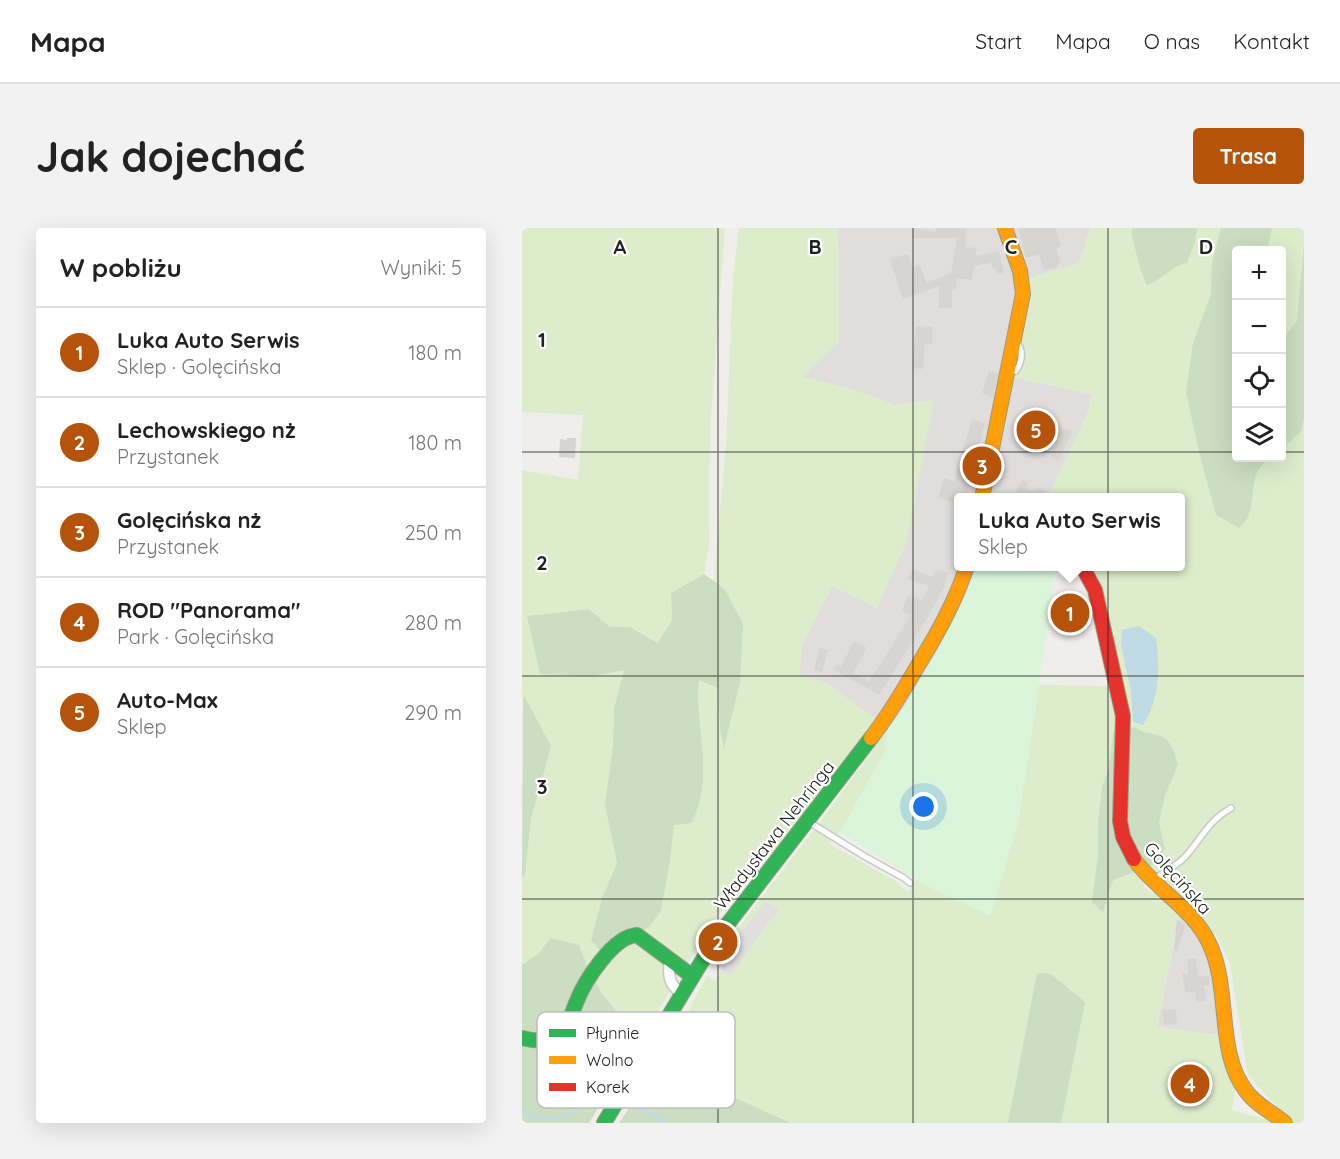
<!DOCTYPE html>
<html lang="pl">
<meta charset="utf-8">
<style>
:root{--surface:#fff;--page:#f2f2f2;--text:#222;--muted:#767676;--line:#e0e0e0;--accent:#b45309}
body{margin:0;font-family:Quicksand,sans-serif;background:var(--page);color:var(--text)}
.controls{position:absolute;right:18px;top:18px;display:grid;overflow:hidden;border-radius:6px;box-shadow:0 6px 24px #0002}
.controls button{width:54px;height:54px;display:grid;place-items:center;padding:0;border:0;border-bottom:2px solid var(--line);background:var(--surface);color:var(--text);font:30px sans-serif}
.you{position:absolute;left:402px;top:579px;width:21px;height:21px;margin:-15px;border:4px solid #fff;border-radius:50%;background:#1a73e8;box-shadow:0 0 0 9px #1a73e833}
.badge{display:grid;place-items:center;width:39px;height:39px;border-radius:50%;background:var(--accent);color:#fff;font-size:20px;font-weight:700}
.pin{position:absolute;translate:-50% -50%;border:3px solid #fff;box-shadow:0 2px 6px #0006}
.popup{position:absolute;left:432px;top:265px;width:231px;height:78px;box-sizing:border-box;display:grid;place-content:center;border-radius:6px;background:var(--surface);filter:drop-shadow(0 2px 4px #0005);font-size:20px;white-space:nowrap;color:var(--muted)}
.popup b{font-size:22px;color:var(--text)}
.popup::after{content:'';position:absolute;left:50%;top:100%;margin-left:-12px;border:12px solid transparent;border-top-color:var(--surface)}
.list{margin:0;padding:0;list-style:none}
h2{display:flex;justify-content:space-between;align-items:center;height:78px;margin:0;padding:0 24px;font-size:26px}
h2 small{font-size:20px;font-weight:400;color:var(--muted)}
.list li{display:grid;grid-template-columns:39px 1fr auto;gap:18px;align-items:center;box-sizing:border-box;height:90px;padding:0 24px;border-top:2px solid var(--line)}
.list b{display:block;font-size:22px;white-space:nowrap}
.list p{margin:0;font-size:20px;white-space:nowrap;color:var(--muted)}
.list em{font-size:20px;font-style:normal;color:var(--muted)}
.icon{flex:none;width:33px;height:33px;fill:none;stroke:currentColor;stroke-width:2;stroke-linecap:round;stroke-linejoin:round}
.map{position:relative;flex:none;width:782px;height:895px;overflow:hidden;border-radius:6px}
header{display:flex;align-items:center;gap:36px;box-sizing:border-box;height:84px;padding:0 30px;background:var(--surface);border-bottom:2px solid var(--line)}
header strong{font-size:28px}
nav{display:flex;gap:33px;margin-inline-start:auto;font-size:21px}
.intro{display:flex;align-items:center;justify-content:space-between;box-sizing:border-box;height:144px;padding:0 36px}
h1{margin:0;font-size:42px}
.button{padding:15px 27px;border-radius:6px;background:var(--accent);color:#fff;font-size:21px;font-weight:700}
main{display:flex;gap:36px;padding:0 36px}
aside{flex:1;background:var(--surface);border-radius:6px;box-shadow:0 6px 24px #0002}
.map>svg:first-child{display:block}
.residential{fill:#dfdedc}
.grass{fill:#ddeccb;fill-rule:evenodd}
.forest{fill:#cbdec1}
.park{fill:#daf5da}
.parking{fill:#e0dfde}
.water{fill:#bfdbe3}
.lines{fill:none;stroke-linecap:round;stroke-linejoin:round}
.stream{stroke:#bfdbe3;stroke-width:3}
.building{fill:#d7d4d2}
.lane-casing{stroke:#c9c8c7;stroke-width:8}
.street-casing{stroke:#c9c8c7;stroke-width:13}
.fast-casing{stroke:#999a82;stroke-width:16}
.slow-casing{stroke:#999a82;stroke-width:16}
.jam-casing{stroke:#999a82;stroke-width:16}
.lane{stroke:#fdfcfc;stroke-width:5}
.street{stroke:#fdfcfc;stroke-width:10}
.fast{stroke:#30b455;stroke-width:14}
.slow{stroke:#ff9f0a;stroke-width:14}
.jam{stroke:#e5322d;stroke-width:14}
.grid{fill:none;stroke:#222;stroke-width:1.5;stroke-opacity:0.55}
.labels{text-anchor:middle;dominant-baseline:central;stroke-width:4.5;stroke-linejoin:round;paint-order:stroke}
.street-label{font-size:18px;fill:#222;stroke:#fff}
.key{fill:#fff;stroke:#bdbdbd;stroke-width:1.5}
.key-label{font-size:16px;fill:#222}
.grid-label{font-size:20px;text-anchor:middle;font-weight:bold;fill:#222;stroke:#fff;stroke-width:4.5;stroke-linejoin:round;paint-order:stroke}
</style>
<header>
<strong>Mapa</strong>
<nav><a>Start</a><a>Mapa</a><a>O nas</a><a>Kontakt</a></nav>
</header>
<div class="intro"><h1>Jak dojechać</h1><a class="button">Trasa</a></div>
<main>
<aside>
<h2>W pobliżu<small>Wyniki: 5</small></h2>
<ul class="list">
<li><span class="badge">1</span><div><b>Luka Auto Serwis</b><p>Sklep · Golęcińska</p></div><em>180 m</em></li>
<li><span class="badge">2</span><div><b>Lechowskiego nż</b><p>Przystanek</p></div><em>180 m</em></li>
<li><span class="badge">3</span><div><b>Golęcińska nż</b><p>Przystanek</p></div><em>250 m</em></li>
<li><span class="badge">4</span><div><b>ROD &quot;Panorama&quot;</b><p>Park · Golęcińska</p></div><em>280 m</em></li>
<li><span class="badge">5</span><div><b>Auto-Max</b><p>Sklep</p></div><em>290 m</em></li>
</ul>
</aside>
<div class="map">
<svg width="782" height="895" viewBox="0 0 782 895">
<rect width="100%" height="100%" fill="#f0eeeb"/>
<!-- residential -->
<g class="residential">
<polygon points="316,0 568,0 557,35 507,50 508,73 491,149 570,166 565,187 526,269 437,270 437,338 452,339 441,372 416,422 383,478 366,501 305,455 277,447 280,417 310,358 355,379 412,172 373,177 329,161 280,149 317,114"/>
<polygon points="658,685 682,717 692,738 702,808 635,799"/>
</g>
<!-- grass -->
<g class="grass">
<polygon points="0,0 203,0 188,202 187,318 182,346 149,365 150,392 137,415 108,399 88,399 67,381 5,388 71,448 102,441 92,480 91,516 83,577 95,635 80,670 69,711 139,683 147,639 152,597 181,543 176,451 196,460 198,501 202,519 210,490 202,360 192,352 204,214 211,49 217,0 316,0 317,114 280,149 329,161 373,177 412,172 384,316 355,380 310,358 280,418 277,447 305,455 355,492 224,657 196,687 111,822 109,802 79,764 68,745 28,710 17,725 0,737 0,650 3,646 9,591 28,518 0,467 0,242 56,252 61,187 0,184"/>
<path d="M568,0H782V895H770L726,847L708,735L693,706H689L610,621L587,398L577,351L567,339L659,338V270L526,269L565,187L570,166L491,149L508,73L507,50L557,35ZM714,22H760V230H714Z"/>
<polygon points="517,457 588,458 595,497 592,556 620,647 622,659 630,665 637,664 658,685 635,799 702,808 702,820 699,821 699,827 705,827 713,865 710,882 757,895 269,895 154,843 139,834 185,748 193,753 200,742 208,748 257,681 243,673 194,737 189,735 298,594 366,501 363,524 318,604 306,615 375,654 386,664 394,651 468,688 496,595"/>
</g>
<!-- forest -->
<g class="forest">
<path d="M611,0H675L673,14L665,35C649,38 640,52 625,57L618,40L609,4Z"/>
<path d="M699,0H750L745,22H714V156L712,168L714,170V230H747C725,247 735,267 726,289C724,293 720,297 717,300L694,287L677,224L664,164L671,115L689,66L690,35Z"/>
<polygon points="782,16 782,191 779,204 760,220 760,112 775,93"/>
<path d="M182,346L202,360L221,396L218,454L202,521L198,501L196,460L177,452C173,497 193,553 169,595L152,597L147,639L139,683L127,699L100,710L79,723L69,712L80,670L95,635L83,577L91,516L92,480L102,442L71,448L18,446L5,388L67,381L88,399H108L136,415L150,392L149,365Z"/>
<polygon points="1,466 29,518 9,591 3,646 0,650"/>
<path d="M613,499C621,505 625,504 635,507C649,510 653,525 656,537L643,567L637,595L643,621L634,636L591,652L581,684L570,674L576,628V595L580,559L587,540L591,505Z"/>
<polygon points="28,710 57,717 68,745 79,764 109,802 111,822 67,895 0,895 0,737 17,725"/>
<polygon points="515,745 529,746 563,774 539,895 486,895"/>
<polygon points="139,834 154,843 269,895 97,895"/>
</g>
<!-- park -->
<polygon class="park" points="452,339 533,339 517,457 496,595 468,688 405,658 318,604 363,524 366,501 383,478 416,422 441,372"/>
<!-- parking -->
<polygon class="parking" points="243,673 257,681 208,748 194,737"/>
<!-- water -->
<path class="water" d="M617,398L634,410C638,439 638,472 621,497L611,494L609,463L599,417L600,402Z"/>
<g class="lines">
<!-- stream -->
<g class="stream">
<polyline points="113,879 128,885 142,895"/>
<path d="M0,885C33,895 41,891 69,873"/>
</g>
</g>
<!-- building -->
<g class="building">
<polygon points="391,0 414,4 414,0 444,0 443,19 455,20 453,28 477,23 482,45 475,47 473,40 470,41 470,34 452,38 450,52 435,50 434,62 430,62 430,80 417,80 417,58 381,71 368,31 386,26 390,40 398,37 404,55 429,45 435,10 390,10"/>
<polygon points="496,0 533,0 539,18 534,20 538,35 536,36 536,38 522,42 517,26 504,30"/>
<polygon points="401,98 411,99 410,116 403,115 401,141 390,140 394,99 401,99"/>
<polygon points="467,143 476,145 471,169 460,165"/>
<polygon points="450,191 463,195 454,226 456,230 453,231 444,270 437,270 437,276 416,270 422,250 432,253"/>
<polygon points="529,196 550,203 537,233 528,229 537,209 526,205"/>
<polygon points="45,210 54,210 53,230 37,229 38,211 45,212"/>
<polygon points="500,252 506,255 504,261 513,263 514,259 523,263 522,266 527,268 527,270 491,270"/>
<polygon points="390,341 410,349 412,344 414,345 415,342 426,345 421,361 405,390 357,467 312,442 315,436 319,439 332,413 345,420 331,445 347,454 389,387 380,384 386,367 400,372 407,358 386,351"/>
<polygon points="553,375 556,392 560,392 563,404 546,408 540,378"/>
<polygon points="298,420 306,422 300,444 292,442"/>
<polygon points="655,691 663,698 655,723 652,722"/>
<polygon points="665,731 674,731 676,749 687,748 688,757 682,757 684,773 674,774 673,763 664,765 660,746 666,746"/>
<polygon points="654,781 655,796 642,797 641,782"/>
</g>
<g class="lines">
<!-- lane casing -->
<g class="lane-casing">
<g id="lane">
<path d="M488,144L494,143C501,132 502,122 493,112"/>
<polyline points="287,594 342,628 382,650 388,655"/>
<path d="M632,651C643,644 654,638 663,629C681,609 684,595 709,580"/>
</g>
</g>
<!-- street casing -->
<g class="street-casing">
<path id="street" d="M148,732C146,746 146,757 160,765"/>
</g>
<!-- fast casing -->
<g class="fast-casing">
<g id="fast">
<path d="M0,810C12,813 26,815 37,808C48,800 49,786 54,775C62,754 91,708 115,707L170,748"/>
<polyline points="82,895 191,715 349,510"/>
</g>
</g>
<!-- slow casing -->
<g class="slow-casing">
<g id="slow">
<polyline points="460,270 501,66 498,43 483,0"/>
<path d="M349,510C367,487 381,463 395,439C415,406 433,375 445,338"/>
<path d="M612,631C633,661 670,680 686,713C710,759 693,823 724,863C734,877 750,884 763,895"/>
</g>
</g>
<!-- jam casing -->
<g class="jam-casing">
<polyline id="jam" points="560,338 573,362 601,488 598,593 601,609 612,631"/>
</g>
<!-- lane -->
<use href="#lane" class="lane"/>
<!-- street -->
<use href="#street" class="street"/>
<!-- fast -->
<use href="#fast" class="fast"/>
<!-- slow -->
<use href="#slow" class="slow"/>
<!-- jam -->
<use href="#jam" class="jam"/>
</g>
<!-- grid -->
<path class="grid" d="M196,0V895M391,0V895M586,0V895M0,224H714M760,224H782M0,448H782M0,671H782"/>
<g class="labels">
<!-- street labels -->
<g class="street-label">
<text transform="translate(252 607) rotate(-52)">Władysława Nehringa</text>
<text transform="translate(656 650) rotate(48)">Golęcińska</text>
</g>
</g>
<!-- legend -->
<rect x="15" y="784" width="198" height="96" rx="9" class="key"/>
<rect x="27" y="801" width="27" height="8" fill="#30b455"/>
<rect x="27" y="828" width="27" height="8" fill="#ff9f0a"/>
<rect x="27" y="855" width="27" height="8" fill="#e5322d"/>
<g class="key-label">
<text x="64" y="811">Płynnie</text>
<text x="64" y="838">Wolno</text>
<text x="64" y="865">Korek</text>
</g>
<g class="grid-label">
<text x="98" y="26">A</text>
<text x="293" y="26">B</text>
<text x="489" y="26">C</text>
<text x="684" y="26">D</text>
<text x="20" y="119">1</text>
<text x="20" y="342">2</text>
<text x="20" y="566">3</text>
</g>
</svg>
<div class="controls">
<button>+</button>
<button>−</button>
<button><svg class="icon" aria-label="locate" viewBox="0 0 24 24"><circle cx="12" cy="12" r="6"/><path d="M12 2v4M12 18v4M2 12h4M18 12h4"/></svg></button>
<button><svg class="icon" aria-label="layers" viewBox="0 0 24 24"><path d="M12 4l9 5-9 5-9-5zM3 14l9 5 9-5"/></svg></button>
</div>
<div class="you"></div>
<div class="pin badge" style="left:548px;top:385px">1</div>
<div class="popup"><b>Luka Auto Serwis</b>Sklep</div>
<div class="pin badge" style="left:196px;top:714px">2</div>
<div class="pin badge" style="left:460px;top:238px">3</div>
<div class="pin badge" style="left:668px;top:856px">4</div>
<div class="pin badge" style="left:514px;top:202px">5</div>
</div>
</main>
